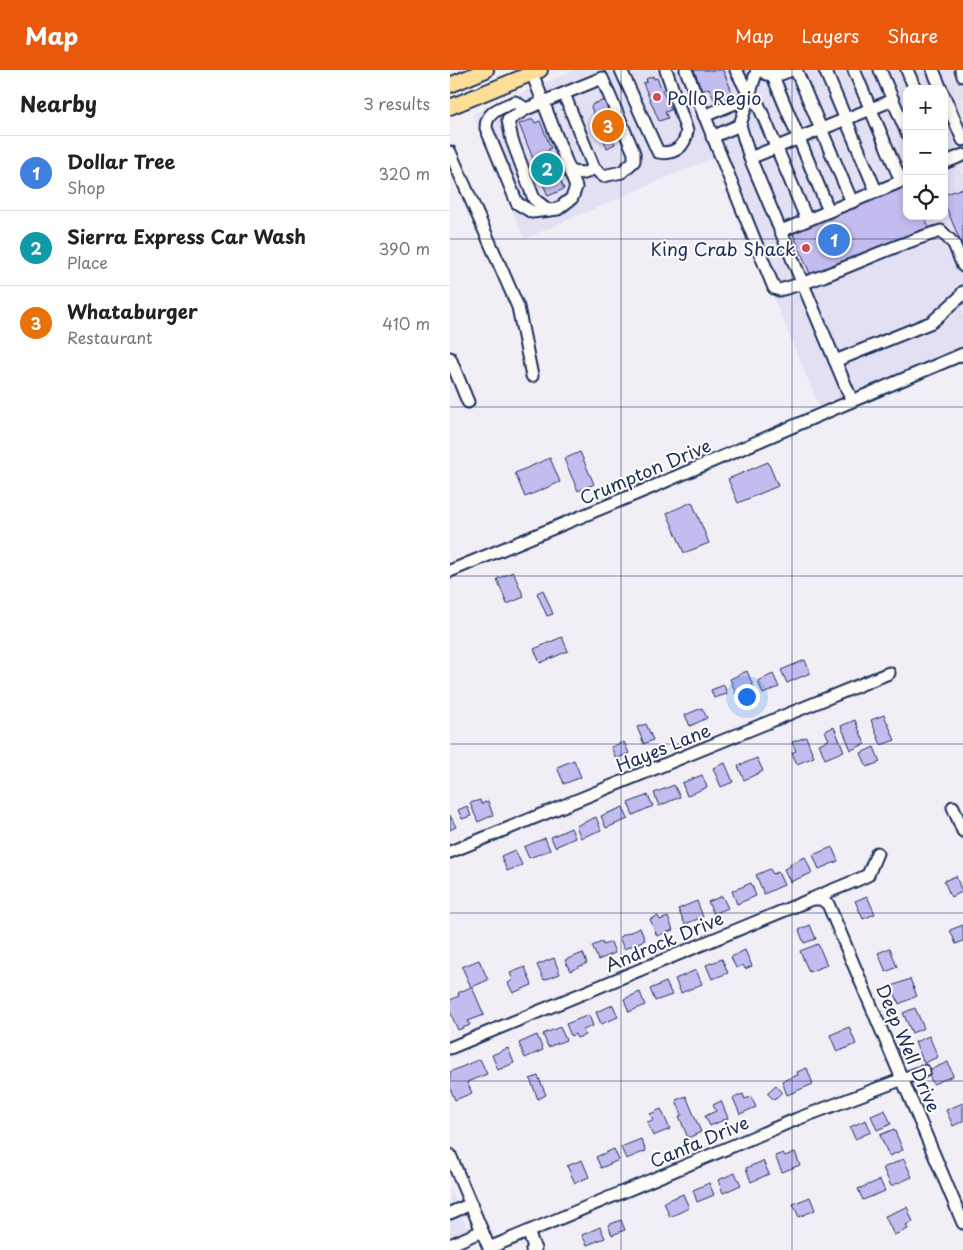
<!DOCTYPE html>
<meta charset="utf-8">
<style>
:root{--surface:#fff;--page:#f2f2f2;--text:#222;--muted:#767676;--line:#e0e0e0;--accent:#ea580c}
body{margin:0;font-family:"Playpen Sans",sans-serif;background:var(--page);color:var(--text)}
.controls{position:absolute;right:15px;top:15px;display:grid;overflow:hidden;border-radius:10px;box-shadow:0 2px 8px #0003}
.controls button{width:45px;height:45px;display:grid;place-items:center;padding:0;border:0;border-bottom:1px solid var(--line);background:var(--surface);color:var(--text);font:25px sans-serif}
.you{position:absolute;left:296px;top:626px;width:18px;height:18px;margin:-12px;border:4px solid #fff;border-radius:50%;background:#1a73e8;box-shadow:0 0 0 8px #1a73e833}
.badge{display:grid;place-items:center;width:32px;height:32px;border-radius:50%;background:var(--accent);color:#fff;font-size:16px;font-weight:700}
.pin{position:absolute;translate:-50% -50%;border:2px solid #fff;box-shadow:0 1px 5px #0006}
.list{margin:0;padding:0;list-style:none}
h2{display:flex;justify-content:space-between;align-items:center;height:65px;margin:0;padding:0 20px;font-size:21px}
h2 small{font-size:16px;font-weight:400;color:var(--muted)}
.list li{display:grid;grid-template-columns:32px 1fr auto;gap:15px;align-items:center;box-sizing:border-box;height:75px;padding:0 20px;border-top:1px solid var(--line)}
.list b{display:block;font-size:19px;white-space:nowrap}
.list p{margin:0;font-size:16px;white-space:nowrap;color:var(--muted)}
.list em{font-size:16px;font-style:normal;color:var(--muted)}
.icon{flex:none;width:28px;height:28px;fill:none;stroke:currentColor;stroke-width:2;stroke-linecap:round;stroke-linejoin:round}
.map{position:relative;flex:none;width:513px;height:1180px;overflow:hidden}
header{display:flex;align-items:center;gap:30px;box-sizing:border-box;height:70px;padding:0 25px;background:var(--accent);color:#fff}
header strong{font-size:24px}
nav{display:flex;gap:28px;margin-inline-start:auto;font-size:18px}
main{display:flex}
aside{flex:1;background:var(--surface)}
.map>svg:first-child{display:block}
.built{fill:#e3e0f3;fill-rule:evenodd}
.building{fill:#c3bdef;stroke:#1b2f5e}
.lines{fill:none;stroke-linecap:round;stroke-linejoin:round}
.minor-casing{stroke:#1b2f5e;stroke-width:15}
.major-casing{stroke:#1b2f5e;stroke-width:18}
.minor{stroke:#fdfcf7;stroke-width:11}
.major{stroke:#fdde96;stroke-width:14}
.grid{fill:none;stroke:#1b2f5e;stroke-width:1;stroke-opacity:0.55}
.poi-dot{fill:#d1495b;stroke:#fdfcf7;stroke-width:2}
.labels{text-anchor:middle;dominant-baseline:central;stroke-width:4;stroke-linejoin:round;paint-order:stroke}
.poi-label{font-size:18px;fill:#1b2f5e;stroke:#fdfcf7;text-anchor:start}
.street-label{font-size:18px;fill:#1b2f5e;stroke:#fdfcf7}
</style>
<header>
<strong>Map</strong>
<nav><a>Map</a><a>Layers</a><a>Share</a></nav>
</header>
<main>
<aside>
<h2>Nearby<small>3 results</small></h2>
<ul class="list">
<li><span class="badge" style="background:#3f7fe0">1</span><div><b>Dollar Tree</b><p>Shop</p></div><em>320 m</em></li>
<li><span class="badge" style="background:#0f9aa8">2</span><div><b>Sierra Express Car Wash</b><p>Place</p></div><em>390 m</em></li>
<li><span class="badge" style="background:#e8710a">3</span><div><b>Whataburger</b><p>Restaurant</p></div><em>410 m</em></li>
</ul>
</aside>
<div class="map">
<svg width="513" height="1180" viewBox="0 0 513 1180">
<rect width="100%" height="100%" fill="#f1eff5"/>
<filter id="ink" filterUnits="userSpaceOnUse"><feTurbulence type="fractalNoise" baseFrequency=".02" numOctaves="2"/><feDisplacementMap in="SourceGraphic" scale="10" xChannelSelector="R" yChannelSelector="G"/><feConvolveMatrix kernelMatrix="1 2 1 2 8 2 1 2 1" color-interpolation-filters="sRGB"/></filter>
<g filter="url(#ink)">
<!-- built -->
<g class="built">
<path d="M124,0H513V280L370,339L265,87L74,169L23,44ZM457,19H494V146H457Z"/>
<polygon points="0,1118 18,1160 0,1168"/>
</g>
<!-- building -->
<g class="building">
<polygon points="244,0 273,0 285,29 267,36 259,18 252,21"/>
<polygon points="203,6 204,9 207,8 221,40 215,42 218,48 209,51 193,13 197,12 196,9"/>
<polygon points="155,30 171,64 162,68 165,74 157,78 141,37 143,34"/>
<polygon points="83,49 85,53 90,51 101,78 98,80 114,119 98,126 69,54"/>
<polygon points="457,113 457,146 485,146 476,150 479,158 361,206 342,161"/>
<polygon points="513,118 513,178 494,132 494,125"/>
<polygon points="130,382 144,414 128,421 114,389"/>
<polygon points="100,388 110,412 75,427 65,403"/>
<polygon points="318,392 328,416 288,433 278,409"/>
<polygon points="242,432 259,473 234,483 217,443"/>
<polygon points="63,502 74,527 57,534 47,509"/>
<polygon points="93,520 103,544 97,546 87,523"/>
<polygon points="112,567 118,581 90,593 84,579"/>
<polygon points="355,590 360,603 337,613 331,600"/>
<polygon points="297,601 304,618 287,626 280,609"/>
<polygon points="323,604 329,617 313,624 308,611"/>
<polygon points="274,615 277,624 264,628 261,620"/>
<polygon points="252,638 257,648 240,656 235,645"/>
<polygon points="434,645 445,670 431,675 421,650"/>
<polygon points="405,650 415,674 401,680 391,656"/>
<polygon points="196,654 203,670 194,674 187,657"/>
<polygon points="384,657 394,681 375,689 369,674 379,670 375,661"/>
<polygon points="356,667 364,687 347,694 342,683 346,681 342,672"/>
<polygon points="174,672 179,683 166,689 161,677"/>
<polygon points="424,677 430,692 417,697 411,683"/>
<polygon points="307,688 313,701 294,710 288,696"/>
<polygon points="124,690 131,707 114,714 107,697"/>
<polygon points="275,693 283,712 271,717 263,698"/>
<polygon points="252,705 257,717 237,726 232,713"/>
<polygon points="224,715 230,727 209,736 204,723"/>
<polygon points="198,725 203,736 183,745 178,733"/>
<polygon points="30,730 31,734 38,731 43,745 28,752 20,733"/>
<polygon points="17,736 21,746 12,749 8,740"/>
<polygon points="173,737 178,749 156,758 151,746"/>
<polygon points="0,745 6,757 0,760"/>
<polygon points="146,747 151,760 131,768 126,756"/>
<polygon points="121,758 125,768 105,777 101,767"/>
<polygon points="95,768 100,780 79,788 74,777"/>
<polygon points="382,777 388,791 369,799 363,785"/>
<polygon points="65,780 72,795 57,801 51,786"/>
<polygon points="355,787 362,803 340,812 334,799 341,796 339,794"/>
<polygon points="320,799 323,804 328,802 334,815 314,824 306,805"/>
<polygon points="506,806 512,822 501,827 494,811"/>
<polygon points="301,813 306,826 287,834 282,821"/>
<polygon points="272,826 278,838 264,844 258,832"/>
<polygon points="417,826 425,844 413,849 405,831"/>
<polygon points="247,831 253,847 235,854 228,839"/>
<polygon points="208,846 210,850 218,847 223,860 207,866 200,849"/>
<polygon points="360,855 366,869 354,873 349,860"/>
<polygon points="513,855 513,871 506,874 500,860"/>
<polygon points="190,858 195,870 174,879 169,867"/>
<polygon points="152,872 153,875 161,872 165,883 148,890 142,876"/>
<polygon points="368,874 377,895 359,902 350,881"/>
<polygon points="440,878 447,897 436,902 428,883"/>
<polygon points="295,880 302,896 295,899 293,895 286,898 281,887"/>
<polygon points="133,883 137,893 120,901 115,890"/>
<polygon points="104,888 110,904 94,910 87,895"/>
<polygon points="272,889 278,903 262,909 256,895"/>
<polygon points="29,890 38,910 22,917 34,945 18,951 20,955 8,960 0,942 0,930 9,926 8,923 21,917 12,897"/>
<polygon points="75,897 82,915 63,923 58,913 63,910 60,903"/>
<polygon points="246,900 252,914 231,923 225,909"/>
<polygon points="460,909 467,926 449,934 442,916"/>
<polygon points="216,912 222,925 205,931 200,919"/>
<polygon points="190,922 195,935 179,942 174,929"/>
<polygon points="163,935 168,947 151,954 146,942"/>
<polygon points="465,938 474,958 462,963 453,943"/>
<polygon points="139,945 143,956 133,960 135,965 127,968 125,964 121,966 116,954"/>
<polygon points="110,957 116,970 98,977 93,964"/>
<polygon points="399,957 406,974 387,982 380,965"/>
<polygon points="87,965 93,980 75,988 69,973"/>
<polygon points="479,966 488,987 474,993 465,972"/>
<polygon points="58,978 64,993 48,1000 42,985"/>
<polygon points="30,989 37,1004 17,1012 22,1023 5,1030 0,1018 0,1002"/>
<polygon points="498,992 503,1006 483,1014 477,1001"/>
<polygon points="357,998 363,1014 337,1025 332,1011 348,1005 347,1002"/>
<polygon points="88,1006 96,1025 88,1029 80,1009"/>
<polygon points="326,1015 332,1022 324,1030 317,1023"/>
<polygon points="293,1024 295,1029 301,1027 306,1037 290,1044 283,1028"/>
<polygon points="236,1026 251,1062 238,1068 229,1046 232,1045 226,1030"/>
<polygon points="271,1031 278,1048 260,1056 255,1046 266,1041 263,1035"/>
<polygon points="513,1033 513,1051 503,1056 496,1040"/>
<polygon points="211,1039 220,1059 203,1066 197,1052 203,1050 200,1044"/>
<polygon points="435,1040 441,1054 427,1060 421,1046"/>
<polygon points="416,1050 421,1062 405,1069 400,1057"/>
<polygon points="444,1059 453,1080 439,1086 430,1065"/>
<polygon points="191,1069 196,1081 176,1089 171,1077"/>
<polygon points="164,1079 169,1090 151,1098 146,1087"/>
<polygon points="345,1082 350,1095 332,1102 325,1086 333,1083 335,1086"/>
<polygon points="454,1089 462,1107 441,1116 433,1098"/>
<polygon points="132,1090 139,1107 125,1113 117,1096"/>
<polygon points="313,1091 319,1104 301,1112 296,1098"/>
<polygon points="285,1103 291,1115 273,1123 268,1110"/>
<polygon points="430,1110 435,1121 413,1130 408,1119"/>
<polygon points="259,1113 264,1125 247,1132 243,1120"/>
<polygon points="233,1124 239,1138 220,1147 214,1132"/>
<polygon points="360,1127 365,1140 349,1147 343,1134"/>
<polygon points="457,1137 463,1152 456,1155 458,1159 444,1165 435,1146"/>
<polygon points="171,1150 175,1160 162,1165 158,1155"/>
<polygon points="150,1157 155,1168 137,1175 132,1165"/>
</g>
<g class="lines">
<!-- minor casing -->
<g class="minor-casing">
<g id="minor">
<path d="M171,0L208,82C224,85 235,77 237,61L216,0"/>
<path d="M236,0L324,218L329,220C385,206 435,177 491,161L504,174L513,196"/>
<polyline points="286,0 300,27 309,36 357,150"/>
<polyline points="307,0 290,55 300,88 402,331 513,284"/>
<polyline points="346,0 402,132"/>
<polyline points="375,0 426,121"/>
<polyline points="404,0 451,111"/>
<polyline points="430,0 457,63"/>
<polyline points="457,0 465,19"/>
<polyline points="483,0 491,19"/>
<polyline points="511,0 513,6"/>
<polyline points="316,4 328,5 342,0"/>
<polyline points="322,4 379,141"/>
<polyline points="114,24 144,98"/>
<polyline points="494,26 513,70"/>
<path d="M76,39L65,32C51,38 36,41 36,58L67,133L82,142L108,139L122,128L126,117L82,3"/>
<polyline points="254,46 300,27"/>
<polyline points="262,67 290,55"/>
<polyline points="0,82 68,237 82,306"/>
<polyline points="300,88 443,30"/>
<polyline points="494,93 513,85"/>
<polyline points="98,140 84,129 62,70 58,50 76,39 152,8 184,83 184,91 172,102 153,106 144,98 135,103 120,102"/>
<polyline points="331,161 457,109"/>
<polyline points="0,288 18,332"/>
<polyline points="385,291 482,252 510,227 513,222"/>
<polyline points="0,501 200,418 402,331"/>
<polyline points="503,737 513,761"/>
<polyline points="0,782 439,603"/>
<polyline points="362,829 371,829 378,834 513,1153"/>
<path d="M0,978L362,829C381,820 400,814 418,805L427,783"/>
<polyline points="0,1085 40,1180"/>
<polyline points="0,1143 21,1134"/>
<polyline points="78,1162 85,1179 82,1180"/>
<polyline points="0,1175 32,1161"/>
<polyline points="39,1178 347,1049 474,1001"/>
</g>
</g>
<!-- major casing -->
<g class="major-casing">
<g id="major">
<polyline points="0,15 36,0"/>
<polyline points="0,37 90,0"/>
</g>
</g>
<!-- minor -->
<use href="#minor" class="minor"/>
<!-- major -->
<use href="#major" class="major"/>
</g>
</g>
<!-- grid -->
<path class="grid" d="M171,0V1180M342,0V1180M0,169H513M0,337H513M0,506H513M0,674H513M0,843H513M0,1011H513"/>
<!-- markers -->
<g class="poi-dot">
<circle cx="207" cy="27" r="5"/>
<circle cx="356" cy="178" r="5"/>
</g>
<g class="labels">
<!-- poi labels -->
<g class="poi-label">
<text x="217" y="27">Pollo Regio</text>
<text x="346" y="178" text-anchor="end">King Crab Shack</text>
</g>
<!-- street labels -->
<g class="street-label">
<text transform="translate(195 401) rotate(-23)">Crumpton Drive</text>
<text transform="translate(213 677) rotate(-22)">Hayes Lane</text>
<text transform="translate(214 871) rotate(-23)">Androck Drive</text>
<text transform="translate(459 978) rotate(67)">Deep Well Drive</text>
<text transform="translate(249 1071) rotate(-23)">Canfa Drive</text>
</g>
</g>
</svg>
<div class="controls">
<button>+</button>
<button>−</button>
<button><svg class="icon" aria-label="locate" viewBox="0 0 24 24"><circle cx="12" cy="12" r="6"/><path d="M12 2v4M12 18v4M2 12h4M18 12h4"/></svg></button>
</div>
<div class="you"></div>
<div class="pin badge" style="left:384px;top:170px;background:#3f7fe0">1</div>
<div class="pin badge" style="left:97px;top:99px;background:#0f9aa8">2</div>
<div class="pin badge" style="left:158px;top:56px;background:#e8710a">3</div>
</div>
</main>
